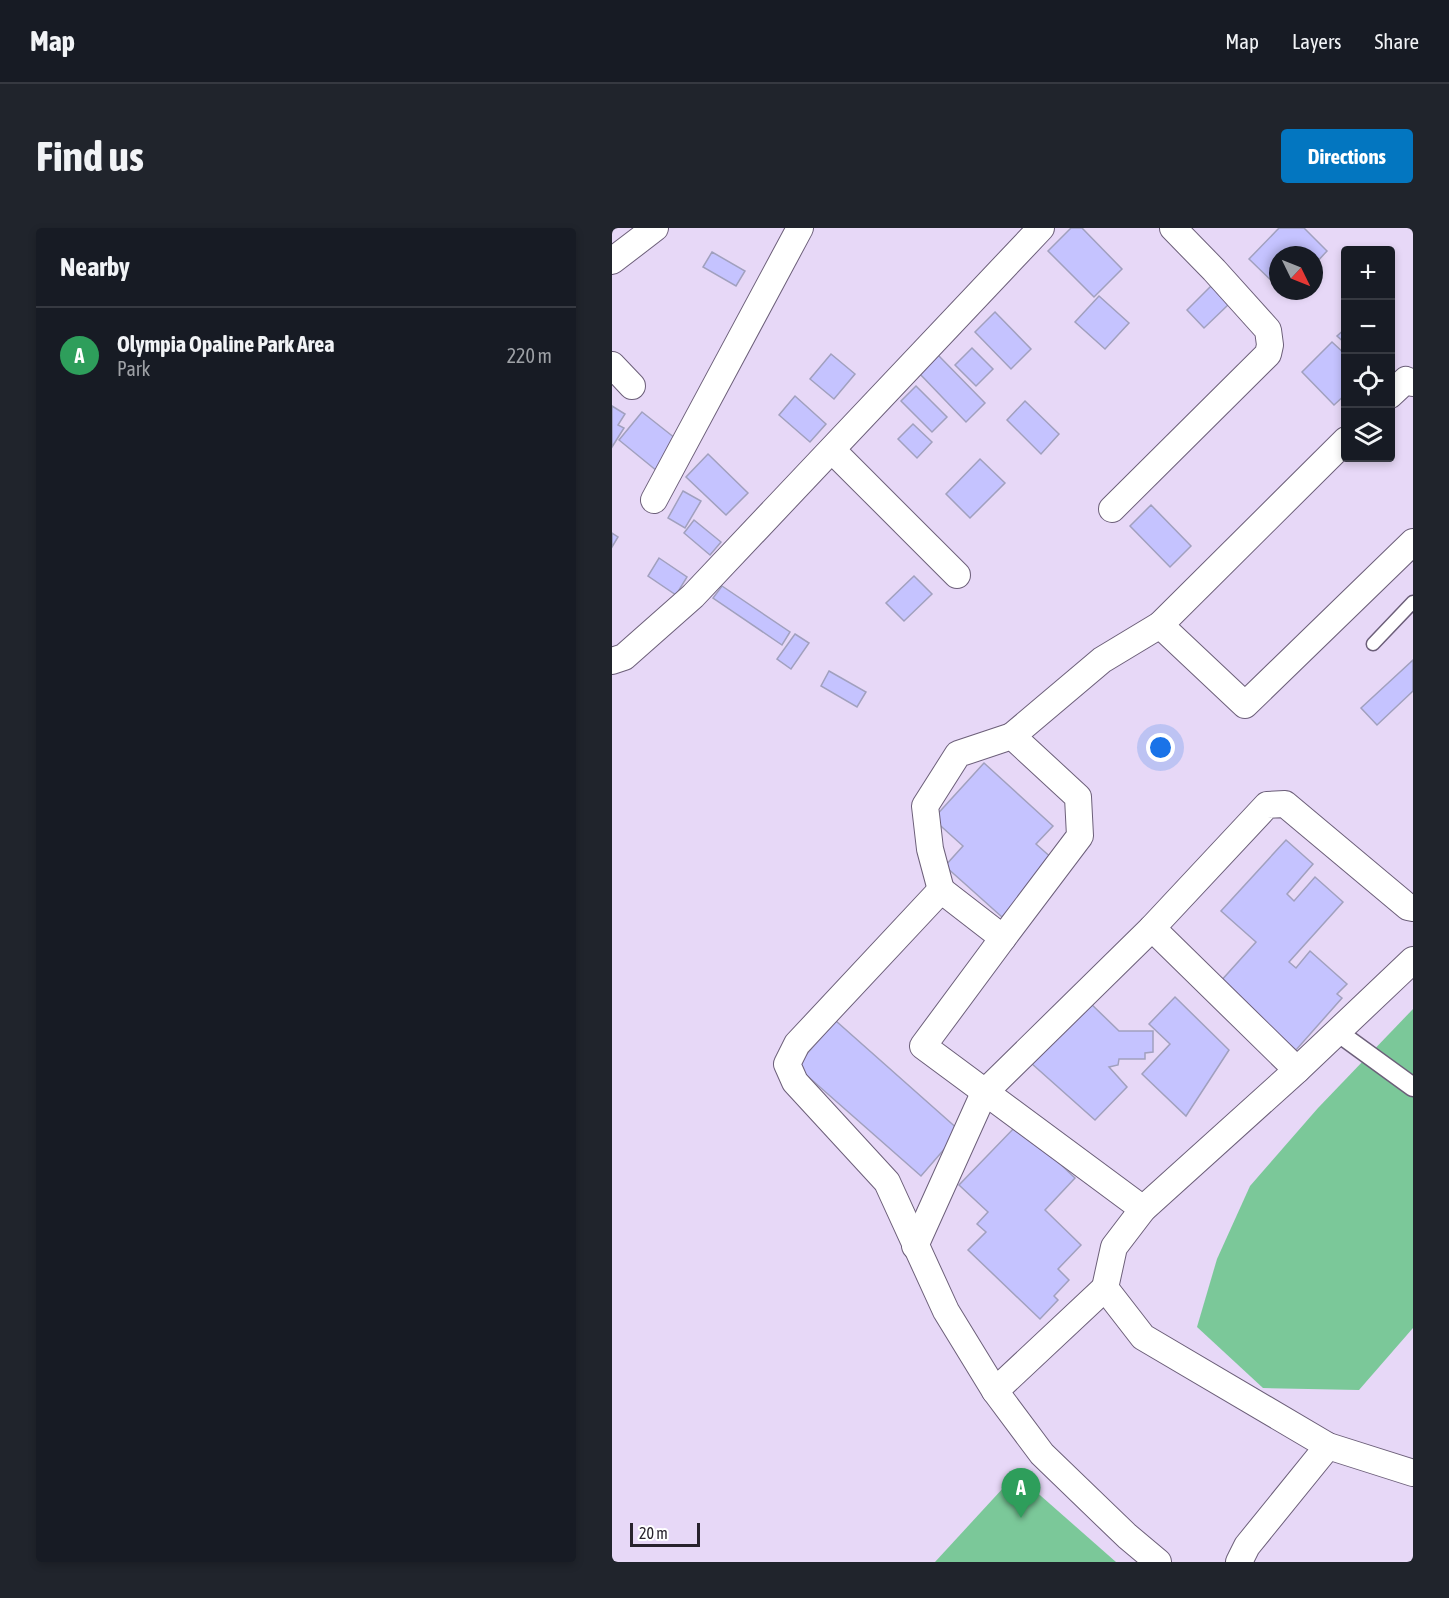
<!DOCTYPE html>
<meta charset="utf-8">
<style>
:root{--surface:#171b24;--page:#20242c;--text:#f1f3f6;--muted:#9ea1a6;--line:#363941;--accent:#0376c0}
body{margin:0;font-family:"Asap Condensed",sans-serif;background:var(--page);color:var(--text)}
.controls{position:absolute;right:18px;top:18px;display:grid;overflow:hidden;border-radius:6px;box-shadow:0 3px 9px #0003}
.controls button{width:54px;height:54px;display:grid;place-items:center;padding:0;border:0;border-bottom:2px solid var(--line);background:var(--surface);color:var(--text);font:30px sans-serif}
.compass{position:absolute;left:657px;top:18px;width:54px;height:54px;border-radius:50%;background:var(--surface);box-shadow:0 3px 9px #0003;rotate:133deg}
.scale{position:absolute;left:18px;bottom:15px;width:70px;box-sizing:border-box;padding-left:6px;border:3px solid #28222d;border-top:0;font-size:16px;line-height:21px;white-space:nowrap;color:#28222d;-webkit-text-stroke:4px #fff;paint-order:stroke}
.you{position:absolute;left:549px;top:520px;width:21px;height:21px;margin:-15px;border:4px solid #fff;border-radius:50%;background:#1a73e8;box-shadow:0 0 0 9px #1a73e833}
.badge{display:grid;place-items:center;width:39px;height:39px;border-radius:50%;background:var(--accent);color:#fff;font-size:20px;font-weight:700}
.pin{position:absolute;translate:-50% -50px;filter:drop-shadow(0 2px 3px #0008)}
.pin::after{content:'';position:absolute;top:32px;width:21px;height:18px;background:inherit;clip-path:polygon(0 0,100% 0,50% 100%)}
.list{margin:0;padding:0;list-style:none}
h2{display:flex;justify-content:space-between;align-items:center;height:78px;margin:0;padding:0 24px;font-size:26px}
h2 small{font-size:20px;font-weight:400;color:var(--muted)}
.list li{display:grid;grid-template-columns:39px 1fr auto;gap:18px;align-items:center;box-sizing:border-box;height:96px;padding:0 24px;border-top:2px solid var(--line)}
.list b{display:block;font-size:22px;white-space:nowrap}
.list p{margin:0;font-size:20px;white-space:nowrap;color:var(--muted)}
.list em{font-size:20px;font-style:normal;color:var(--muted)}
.icon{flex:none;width:33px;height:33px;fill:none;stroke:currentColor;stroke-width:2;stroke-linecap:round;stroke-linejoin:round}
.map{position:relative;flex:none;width:801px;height:1334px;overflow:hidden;border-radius:6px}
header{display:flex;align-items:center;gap:36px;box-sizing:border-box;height:84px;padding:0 30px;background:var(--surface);border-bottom:2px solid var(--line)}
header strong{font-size:28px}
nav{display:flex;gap:33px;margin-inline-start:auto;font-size:21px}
.intro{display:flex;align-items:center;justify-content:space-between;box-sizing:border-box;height:144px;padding:0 36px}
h1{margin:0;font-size:42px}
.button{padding:15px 27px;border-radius:6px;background:var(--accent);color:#fff;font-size:21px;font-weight:700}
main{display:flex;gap:36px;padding:0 36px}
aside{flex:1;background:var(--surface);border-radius:6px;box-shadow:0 3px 9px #0003}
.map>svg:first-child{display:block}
.green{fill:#7bc899}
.building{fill:#c5c3ff;stroke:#a1a0be;stroke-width:1.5}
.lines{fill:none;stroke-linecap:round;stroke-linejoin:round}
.service-casing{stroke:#6c5f79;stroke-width:15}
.pedestrian-casing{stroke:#6c5f79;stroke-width:21}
.minor-casing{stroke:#6c5f79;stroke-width:28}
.service{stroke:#fff;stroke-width:12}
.pedestrian{stroke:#fff;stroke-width:18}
.minor{stroke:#fff;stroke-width:26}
</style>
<header>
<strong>Map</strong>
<nav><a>Map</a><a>Layers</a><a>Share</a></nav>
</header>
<div class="intro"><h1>Find us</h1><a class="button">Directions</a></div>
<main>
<aside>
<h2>Nearby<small></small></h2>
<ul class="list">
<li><span class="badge" style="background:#2e9e5b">A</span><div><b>Olympia Opaline Park Area</b><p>Park</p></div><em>220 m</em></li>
</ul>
</aside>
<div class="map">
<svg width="801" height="1334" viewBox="0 0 801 1334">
<rect width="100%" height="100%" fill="#e7d8f7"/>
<!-- green -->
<g class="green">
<polygon points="801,781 801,1100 747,1162 651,1160 585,1099 605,1031 638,958 706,880"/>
<polygon points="404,1246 504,1334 323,1334"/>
</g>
<!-- building -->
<g class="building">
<polygon points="459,0 470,0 510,41 482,69 436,23"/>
<polygon points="667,0 692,0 715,23 702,37 702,27 666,27 666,59 637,31"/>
<polygon points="100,24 133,43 124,58 91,39"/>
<polygon points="599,58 617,76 592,100 575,82"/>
<polygon points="487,68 517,95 493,121 463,94"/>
<polygon points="383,84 419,121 399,141 363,104"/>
<polygon points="734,100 734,116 725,108"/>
<polygon points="720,114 734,127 734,166 722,177 690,144"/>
<polygon points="360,120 381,141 364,158 343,137"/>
<polygon points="219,126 243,146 222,171 198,151"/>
<polygon points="326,127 373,175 354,194 307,145"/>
<polygon points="304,158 335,189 320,204 289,173"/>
<polygon points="183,168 214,196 198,214 167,187"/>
<polygon points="413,173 447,206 429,226 395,192"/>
<polygon points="0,178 13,186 6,197 12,200 0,219"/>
<polygon points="30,184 68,214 45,243 7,212"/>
<polygon points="301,196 320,214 305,230 286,211"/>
<polygon points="96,226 136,265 114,287 74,249"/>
<polygon points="368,231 393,255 358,290 334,266"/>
<polygon points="71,263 89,273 73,300 56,290"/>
<polygon points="539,277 579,318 558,339 518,298"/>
<polygon points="82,292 109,314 98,327 72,305"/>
<polygon points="0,305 6,309 0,319"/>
<polygon points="47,330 75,349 64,367 36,348"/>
<polygon points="302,348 320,366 292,393 274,375"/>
<polygon points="110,358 178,404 170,417 101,370"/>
<polygon points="183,406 197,415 179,441 165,431"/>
<polygon points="801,432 801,463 765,497 749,480"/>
<polygon points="217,443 254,464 245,479 209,458"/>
<polygon points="372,535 441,598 424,616 442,632 390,689 333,638 351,618 321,591"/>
<polygon points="674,612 701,636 675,666 682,673 703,649 731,674 677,734 684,740 698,723 735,756 725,766 730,770 684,822 608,754 644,714 609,683"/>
<polygon points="563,769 617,822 574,888 530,846 558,816 537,796"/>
<polygon points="475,772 507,803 541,803 541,824 533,825 533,831 507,831 506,837 497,839 515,859 483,892 419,835"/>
<polygon points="224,793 348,903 309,948 184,838"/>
<polygon points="406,896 463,950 433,982 469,1017 446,1041 457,1052 442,1068 446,1072 428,1091 356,1022 374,1004 365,996 376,984 347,957"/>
</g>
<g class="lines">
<!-- service casing -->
<g class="service-casing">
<polyline id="service" points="761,416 801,374"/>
</g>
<!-- pedestrian casing -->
<g class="pedestrian-casing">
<polyline id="pedestrian" points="724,803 801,859"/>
</g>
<!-- minor casing -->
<g class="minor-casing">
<g id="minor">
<polyline points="0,33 43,0"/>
<polyline points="0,137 20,158"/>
<polyline points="778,167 794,152 801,155"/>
<polyline points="220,222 345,347"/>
<polyline points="42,272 188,0"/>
<polyline points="500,281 656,126 658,117 656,102 602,42 561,0"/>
<polyline points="548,397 633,477 801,314"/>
<polyline points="0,433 12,429 81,368 429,0"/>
<polyline points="400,508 490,432 548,397 734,212"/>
<polyline points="329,662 318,621 313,578 346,526 400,508 466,569 468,608 391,710"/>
<polyline points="540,700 685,842"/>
<polyline points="801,732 685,842 531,981 502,1019 493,1060 531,1109 716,1218 801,1245"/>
<polyline points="531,981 311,818 391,710 329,662 185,816 175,836 183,854 275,954 334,1083 383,1163 430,1226 515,1308 546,1334"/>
<polyline points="303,1018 372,865 540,700 655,577 673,576 796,679 801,680"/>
<polyline points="383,1163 493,1060"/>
<polyline points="627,1334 635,1318 716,1218"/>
</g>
</g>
<!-- service -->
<use href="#service" class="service"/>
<!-- pedestrian -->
<use href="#pedestrian" class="pedestrian"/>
<!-- minor -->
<use href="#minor" class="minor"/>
</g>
</svg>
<div class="controls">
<button>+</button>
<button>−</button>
<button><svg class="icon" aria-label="locate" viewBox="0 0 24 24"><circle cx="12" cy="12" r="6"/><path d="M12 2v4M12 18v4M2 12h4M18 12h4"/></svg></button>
<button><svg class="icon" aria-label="layers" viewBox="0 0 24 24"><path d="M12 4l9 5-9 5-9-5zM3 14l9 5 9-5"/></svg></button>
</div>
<svg class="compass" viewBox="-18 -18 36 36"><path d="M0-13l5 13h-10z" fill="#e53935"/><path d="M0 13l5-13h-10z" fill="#9ea1a6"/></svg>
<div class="scale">20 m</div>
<div class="you"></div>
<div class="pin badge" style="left:409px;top:1290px;background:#2e9e5b">A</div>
</div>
</main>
